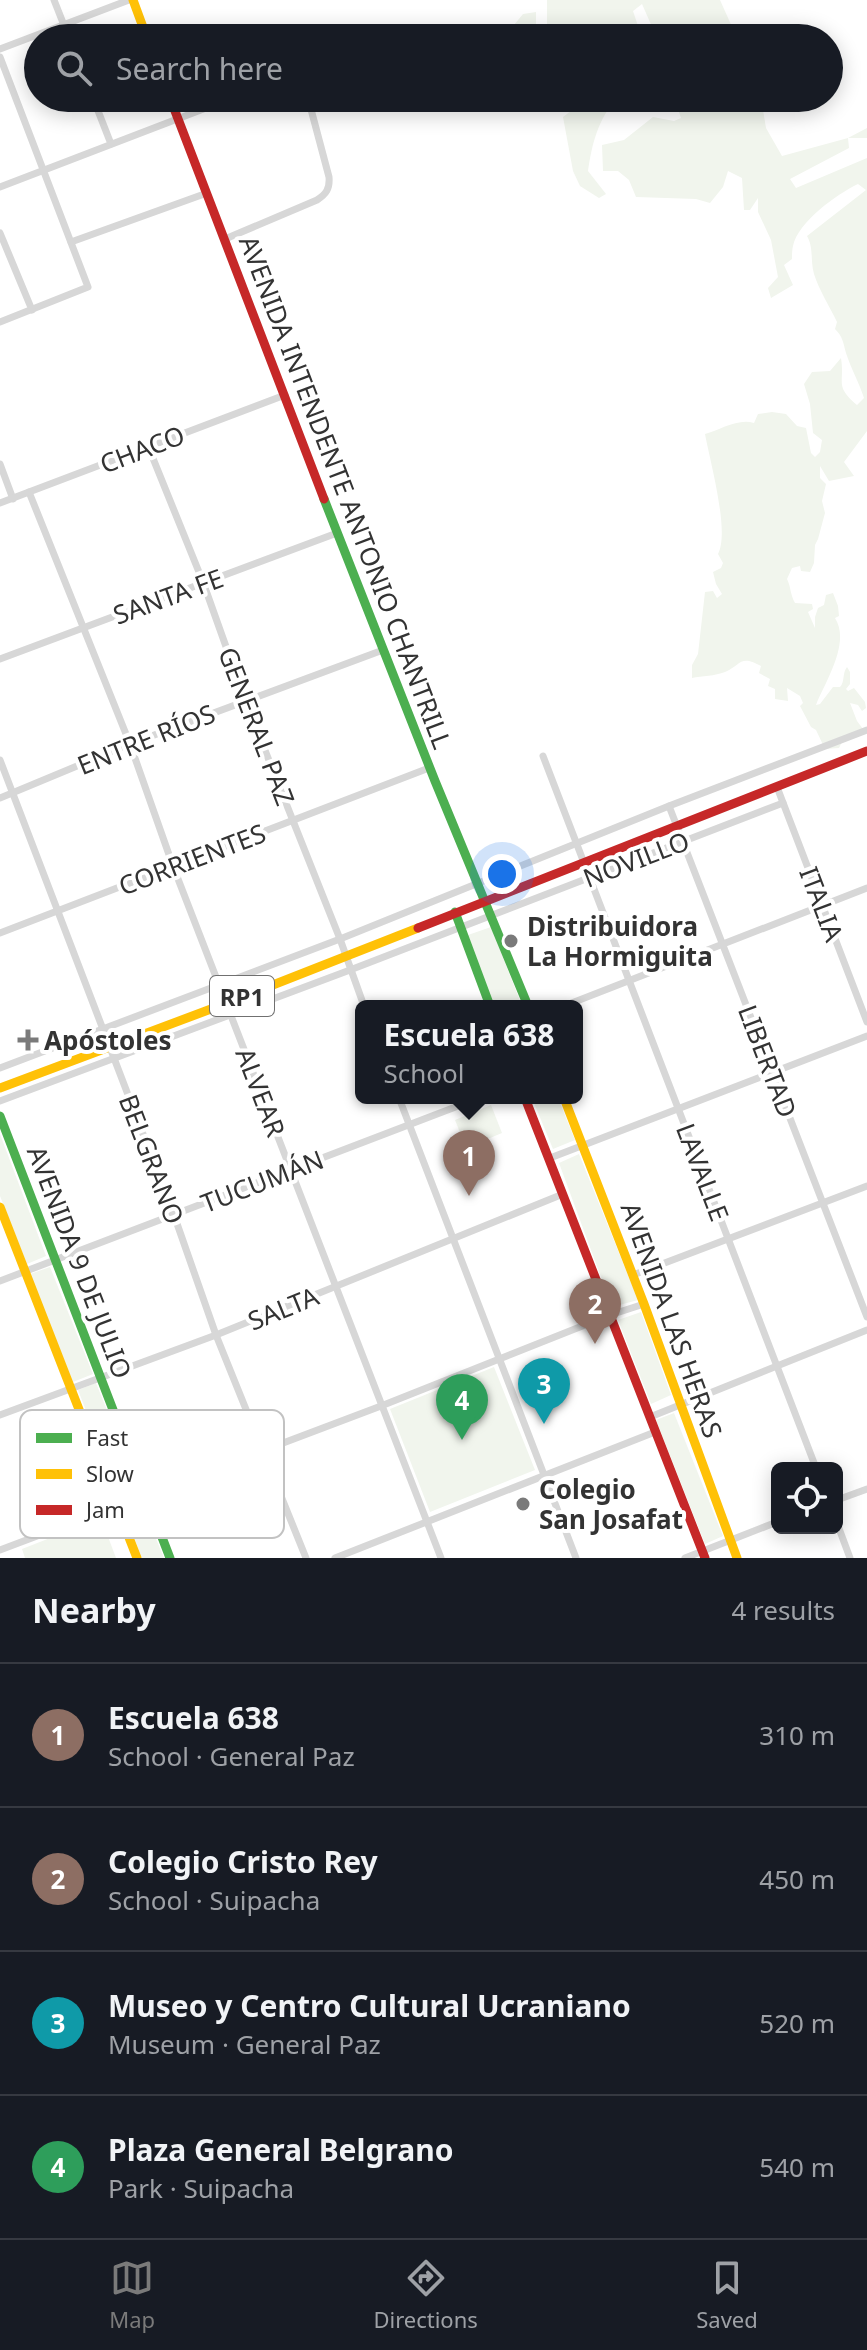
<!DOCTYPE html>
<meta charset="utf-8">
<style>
:root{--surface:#171b24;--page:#242831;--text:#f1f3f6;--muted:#9ea1a6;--line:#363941;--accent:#7a7a7a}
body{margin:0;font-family:"Noto Sans",sans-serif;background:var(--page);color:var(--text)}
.controls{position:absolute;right:24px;bottom:24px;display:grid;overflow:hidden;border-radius:12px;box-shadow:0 4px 20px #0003}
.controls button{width:72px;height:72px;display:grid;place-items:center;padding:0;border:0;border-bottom:2px solid var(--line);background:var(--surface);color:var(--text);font:40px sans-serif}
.you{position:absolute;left:502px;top:874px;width:28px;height:28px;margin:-20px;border:6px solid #fff;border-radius:50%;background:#1a73e8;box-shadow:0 0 0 12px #1a73e833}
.badge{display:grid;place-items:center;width:52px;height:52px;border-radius:50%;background:var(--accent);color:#fff;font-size:26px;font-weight:700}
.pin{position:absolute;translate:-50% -66px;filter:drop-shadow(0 2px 4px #0008)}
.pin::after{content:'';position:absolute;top:42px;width:28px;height:24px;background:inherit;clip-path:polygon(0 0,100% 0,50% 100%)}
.popup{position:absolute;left:355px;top:1000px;width:228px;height:104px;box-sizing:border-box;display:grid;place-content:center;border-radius:12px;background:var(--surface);filter:drop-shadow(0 2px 6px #0005);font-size:26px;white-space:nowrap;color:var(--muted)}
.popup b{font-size:30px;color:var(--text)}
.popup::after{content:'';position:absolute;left:50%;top:100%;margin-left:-16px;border:16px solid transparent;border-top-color:var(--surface)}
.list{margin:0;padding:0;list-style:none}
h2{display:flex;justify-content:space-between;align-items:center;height:104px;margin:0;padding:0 32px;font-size:34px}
h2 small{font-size:26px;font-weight:400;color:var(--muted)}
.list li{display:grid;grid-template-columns:52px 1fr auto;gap:24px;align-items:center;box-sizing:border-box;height:144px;padding:0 32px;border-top:2px solid var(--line)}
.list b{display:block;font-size:30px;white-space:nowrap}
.list p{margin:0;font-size:26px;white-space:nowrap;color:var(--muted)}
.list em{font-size:26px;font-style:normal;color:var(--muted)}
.icon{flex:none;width:44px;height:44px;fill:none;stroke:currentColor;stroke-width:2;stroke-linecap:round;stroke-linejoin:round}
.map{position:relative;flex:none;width:867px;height:1558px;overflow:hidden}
.search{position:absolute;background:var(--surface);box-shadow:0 4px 20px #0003;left:24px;right:24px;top:24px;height:88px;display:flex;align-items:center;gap:20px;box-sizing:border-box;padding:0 28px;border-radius:44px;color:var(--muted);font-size:30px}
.sheet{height:680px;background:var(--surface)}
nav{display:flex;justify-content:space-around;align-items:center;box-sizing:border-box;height:112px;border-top:2px solid var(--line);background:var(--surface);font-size:22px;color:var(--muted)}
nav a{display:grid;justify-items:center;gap:4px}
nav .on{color:var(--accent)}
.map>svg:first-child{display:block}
.green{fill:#f1f5ed}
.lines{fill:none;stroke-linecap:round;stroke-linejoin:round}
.street{stroke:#d7d7d7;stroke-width:7}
.fast{stroke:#4caf50;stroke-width:9}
.slow{stroke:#ffc107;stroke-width:9}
.jam{stroke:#c62828;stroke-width:9}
.poi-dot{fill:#7a7a7a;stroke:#fff;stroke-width:3}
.labels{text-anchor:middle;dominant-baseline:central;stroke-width:8;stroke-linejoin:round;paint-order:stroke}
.shield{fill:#fff;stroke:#707070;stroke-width:2}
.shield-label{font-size:24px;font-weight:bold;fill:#333}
.street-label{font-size:26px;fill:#333;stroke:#fff}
.poi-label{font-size:26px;font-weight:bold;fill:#333;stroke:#fff;text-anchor:start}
.key{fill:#fff;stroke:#c2c2c2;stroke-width:2}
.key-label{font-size:22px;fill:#333}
</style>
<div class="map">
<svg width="867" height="1558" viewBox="0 0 867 1558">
<rect width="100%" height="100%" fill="#fff"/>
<!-- green -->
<g class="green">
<polygon points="547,0 720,0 737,38 657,38 642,4 633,11 642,38 550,38 547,28"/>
<polygon points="536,12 536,38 512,38 509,31 523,14"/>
<path d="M554,98H617C598,119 592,144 588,171L606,194L599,198L580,186L573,171L563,117L575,108L566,99Z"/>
<path d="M674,98H761L766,128L782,156L848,138L867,128V138H848L849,148L790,179L796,188L867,158V431L844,462L854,476L829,481L820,466V478L826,484L822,501L825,513L818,539L815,545L814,563L810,572L801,571L800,566L792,568L787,579C791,587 790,594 795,603L812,604L813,609L808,612L815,628V617L818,608L824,605L826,595L833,593L838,606L839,616L835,618C851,643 825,682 816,705L820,704L833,687H840C845,682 842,673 847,667L850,672V684L846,689L848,691L854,688L865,702L866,708L862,711L858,705L850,703L857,721L863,729L843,740L839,748L825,749L816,730L811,727L800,706L803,703L800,696L787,688L788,701L775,699V689L768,686L770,679L759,673L761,666C740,654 741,665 725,672C715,676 702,676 692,678V665L698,654L705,592L713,591L717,598L722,594L716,584L713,572L721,568L723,563L718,554C730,532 710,461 705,434C720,430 738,418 754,423L758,414L772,412L786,414L797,426L806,428L811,453L815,457L820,452L822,440L813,433L810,404L804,384L812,372L830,371L841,358C845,384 834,385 857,405L864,398C859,382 851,369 846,353C843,342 843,337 835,329L837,322C830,307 819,290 814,274C810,260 814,248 807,236L866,190L858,184C837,194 798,222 793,246C792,250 792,255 792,259L784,265L793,285L771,298L768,288L778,277L771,240L758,212V198L750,210H744L742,178L728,171L723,187L710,203L696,199L636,197L629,180L618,171H603L602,145L624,140L653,117L674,121L681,118Z"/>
<polygon points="491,927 522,1006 494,1006 468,935"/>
<polygon points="532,1098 558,1098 575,1140 553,1149"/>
<polygon points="491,1105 502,1133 466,1148 455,1120"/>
<polygon points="0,1134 46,1256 27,1264 0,1196"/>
<polygon points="579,1154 638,1300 612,1307 559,1163"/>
<polygon points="50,1267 93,1374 73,1382 30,1274"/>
<polygon points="641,1312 671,1395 651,1404 618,1320"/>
<polygon points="494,1367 535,1470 430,1512 390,1409"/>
<polygon points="96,1383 140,1491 120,1498 78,1390"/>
<polygon points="674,1413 723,1536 705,1544 656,1420"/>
<polygon points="141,1502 164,1558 142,1558 123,1509"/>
<polygon points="101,1518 116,1558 25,1558 22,1549"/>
</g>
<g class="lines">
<!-- street -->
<g class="street">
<polyline points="54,0 69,38"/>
<polyline points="0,49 129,0"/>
<polyline points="0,57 88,287 0,322"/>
<polyline points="93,98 111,144"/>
<polyline points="0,187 232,98"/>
<polyline points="0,233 32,310"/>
<path d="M225,239L317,200C326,194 330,189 329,177L308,98"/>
<polyline points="71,242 207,193"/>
<polyline points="148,446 203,582 245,700 340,939 364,1006"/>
<polyline points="0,464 13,499"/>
<polyline points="29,492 130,744 173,866 441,1558"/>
<polyline points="0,503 285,395"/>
<polyline points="0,659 337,533"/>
<polyline points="543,756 816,1468"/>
<polyline points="0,760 174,1215 216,1335 306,1558"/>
<polyline points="777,787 867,1022"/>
<polyline points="0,798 130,744 383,650"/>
<polyline points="669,806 867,1317"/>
<polyline points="0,933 429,768"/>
<polyline points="564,1006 867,888"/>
<polyline points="0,1068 340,939 669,806 867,730"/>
<polyline points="399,1098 576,1558"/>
<polyline points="0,1101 350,970 783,803"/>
<polyline points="550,1158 867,1036"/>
<polyline points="633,1275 867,1186"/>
<polyline points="0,1281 479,1098"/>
<polyline points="0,1415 216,1335 563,1194"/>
<polyline points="650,1417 867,1330"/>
<polyline points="837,1500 867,1489"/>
<polyline points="837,1523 850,1558"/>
<polyline points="0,1550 381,1406 610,1315 644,1304"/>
<polyline points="335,1558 655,1432"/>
<polyline points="685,1558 777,1522"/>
</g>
<!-- fast -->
<g class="fast">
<polyline points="324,499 435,781 528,1006"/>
<polyline points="455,912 490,1006"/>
<polyline points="0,1116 170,1558"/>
</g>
<!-- slow -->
<g class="slow">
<polyline points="133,0 147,38"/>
<polyline points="0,1088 227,1003 418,928"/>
<polyline points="564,1098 644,1304 737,1558"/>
<polyline points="0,1207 137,1558"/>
</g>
<!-- jam -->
<g class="jam">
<polyline points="170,98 324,499"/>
<polyline points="418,928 867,751"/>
<polyline points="525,1098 705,1558"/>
</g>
</g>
<!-- markers -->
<g class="poi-dot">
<circle cx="511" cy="941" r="8"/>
<path d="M24 1028h8v8h8v8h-8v8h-8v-8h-8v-8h8z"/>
<circle cx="523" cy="1504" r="8"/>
</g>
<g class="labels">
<!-- shield labels -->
<rect class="shield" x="210" y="976" width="64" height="40" rx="6"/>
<g class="shield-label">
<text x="242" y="996">RP1</text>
</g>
<!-- street labels -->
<g class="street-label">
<text transform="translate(142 449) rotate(-21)">CHACO</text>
<text transform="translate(346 492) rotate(69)">AVENIDA INTENDENTE ANTONIO CHANTRILL</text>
<text transform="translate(168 596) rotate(-20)">SANTA FE</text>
<text transform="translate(257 726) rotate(69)">GENERAL PAZ</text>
<text transform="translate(146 739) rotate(-22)">ENTRE RÍOS</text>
<text transform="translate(192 859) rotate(-21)">CORRIENTES</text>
<text transform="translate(636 859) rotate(-21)">NOVILLO</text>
<text transform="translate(822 904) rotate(69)">ITALIA</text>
<text transform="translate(768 1061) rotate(69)">LIBERTAD</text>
<text transform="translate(261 1092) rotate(69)">ALVEAR</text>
<text transform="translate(152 1159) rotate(69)">BELGRANO</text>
<text transform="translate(703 1172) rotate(69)">LAVALLE</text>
<text transform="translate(262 1181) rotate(-21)">TUCUMÁN</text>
<text transform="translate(80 1262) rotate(69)">AVENIDA 9 DE JULIO</text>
<text transform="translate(283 1308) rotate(-22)">SALTA</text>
<text transform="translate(672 1320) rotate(70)">AVENIDA LAS HERAS</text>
</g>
<!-- poi labels -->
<g class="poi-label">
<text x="527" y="926">Distribuidora<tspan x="527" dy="30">La Hormiguita</tspan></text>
<text x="44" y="1040">Apóstoles</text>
<text x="539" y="1489">Colegio<tspan x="539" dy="30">San Josafat</tspan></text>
</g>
</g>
<!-- legend -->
<rect x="20" y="1410" width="264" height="128" rx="12" class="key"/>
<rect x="36" y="1433" width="36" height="10" fill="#4caf50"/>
<rect x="36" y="1469" width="36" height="10" fill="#ffc107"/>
<rect x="36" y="1505" width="36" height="10" fill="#c62828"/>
<g class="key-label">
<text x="86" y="1446">Fast</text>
<text x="86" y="1482">Slow</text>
<text x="86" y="1518">Jam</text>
</g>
</svg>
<div class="controls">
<button><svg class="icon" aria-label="locate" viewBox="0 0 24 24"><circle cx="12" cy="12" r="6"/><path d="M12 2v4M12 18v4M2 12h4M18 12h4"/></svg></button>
</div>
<div class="you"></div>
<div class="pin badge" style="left:469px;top:1196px;background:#8d6e63">1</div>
<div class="popup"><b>Escuela 638</b>School</div>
<div class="pin badge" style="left:595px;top:1344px;background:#8d6e63">2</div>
<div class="pin badge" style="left:544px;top:1424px;background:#0f9aa8">3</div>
<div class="pin badge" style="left:462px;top:1440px;background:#2e9e5b">4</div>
<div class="search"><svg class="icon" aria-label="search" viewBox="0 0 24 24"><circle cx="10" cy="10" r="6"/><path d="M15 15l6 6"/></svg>Search here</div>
</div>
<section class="sheet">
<h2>Nearby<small>4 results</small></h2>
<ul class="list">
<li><span class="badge" style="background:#8d6e63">1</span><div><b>Escuela 638</b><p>School · General Paz</p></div><em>310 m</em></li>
<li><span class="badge" style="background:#8d6e63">2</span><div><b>Colegio Cristo Rey</b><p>School · Suipacha</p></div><em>450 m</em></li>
<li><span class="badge" style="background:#0f9aa8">3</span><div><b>Museo y Centro Cultural Ucraniano</b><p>Museum · General Paz</p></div><em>520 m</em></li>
<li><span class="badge" style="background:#2e9e5b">4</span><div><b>Plaza General Belgrano</b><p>Park · Suipacha</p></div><em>540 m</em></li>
</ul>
</section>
<nav>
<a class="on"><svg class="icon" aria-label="map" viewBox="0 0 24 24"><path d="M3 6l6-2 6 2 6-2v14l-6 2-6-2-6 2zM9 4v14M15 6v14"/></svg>Map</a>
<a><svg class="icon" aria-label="directions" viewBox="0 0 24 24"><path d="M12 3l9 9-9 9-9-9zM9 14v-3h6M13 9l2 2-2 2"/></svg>Directions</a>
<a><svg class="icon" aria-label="saved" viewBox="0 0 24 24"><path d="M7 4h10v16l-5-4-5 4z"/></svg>Saved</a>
</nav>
